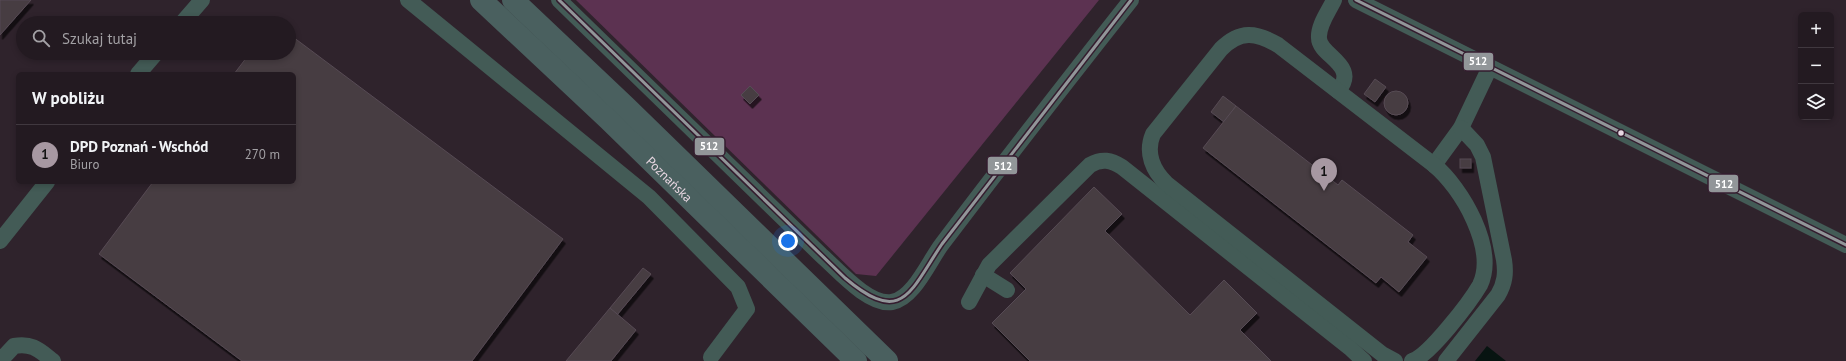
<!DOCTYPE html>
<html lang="pl">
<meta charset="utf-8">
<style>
:root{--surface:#231a21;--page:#2b232a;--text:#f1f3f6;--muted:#a3a1a5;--line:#40383f;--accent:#a798a2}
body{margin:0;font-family:"PT Sans",sans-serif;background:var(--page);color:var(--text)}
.controls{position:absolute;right:12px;top:12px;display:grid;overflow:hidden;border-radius:6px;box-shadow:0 2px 6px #0003}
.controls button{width:36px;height:36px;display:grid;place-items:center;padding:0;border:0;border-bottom:1px solid var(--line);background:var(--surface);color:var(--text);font:20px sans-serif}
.you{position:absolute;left:788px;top:241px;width:14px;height:14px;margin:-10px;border:3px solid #fff;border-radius:50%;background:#1a73e8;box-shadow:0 0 0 6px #1a73e833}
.badge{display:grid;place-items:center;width:26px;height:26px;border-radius:50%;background:var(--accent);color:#111;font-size:13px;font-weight:700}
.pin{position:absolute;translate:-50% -33px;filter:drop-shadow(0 1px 2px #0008)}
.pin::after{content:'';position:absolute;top:21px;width:14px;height:12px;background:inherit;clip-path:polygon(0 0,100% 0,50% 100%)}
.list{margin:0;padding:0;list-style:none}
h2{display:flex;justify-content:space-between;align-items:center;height:52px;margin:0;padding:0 16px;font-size:17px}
h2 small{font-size:13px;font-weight:400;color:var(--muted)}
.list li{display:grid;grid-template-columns:26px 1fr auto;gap:12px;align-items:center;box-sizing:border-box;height:60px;padding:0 16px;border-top:1px solid var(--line)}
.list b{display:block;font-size:15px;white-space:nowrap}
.list p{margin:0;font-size:13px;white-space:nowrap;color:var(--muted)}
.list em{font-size:13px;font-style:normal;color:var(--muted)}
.icon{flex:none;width:22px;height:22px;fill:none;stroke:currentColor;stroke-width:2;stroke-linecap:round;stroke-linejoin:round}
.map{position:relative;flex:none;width:1846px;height:361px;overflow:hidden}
.search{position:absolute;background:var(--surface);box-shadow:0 2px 6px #0003;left:16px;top:16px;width:280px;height:44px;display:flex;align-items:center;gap:10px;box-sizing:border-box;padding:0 14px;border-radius:22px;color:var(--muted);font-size:15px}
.panel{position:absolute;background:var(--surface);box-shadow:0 2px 6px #0003;left:16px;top:72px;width:280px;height:112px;border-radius:6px}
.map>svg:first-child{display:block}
.green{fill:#5c3251}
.water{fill:#071411}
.building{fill:#463c43;stroke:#574b54;filter:url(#shadow)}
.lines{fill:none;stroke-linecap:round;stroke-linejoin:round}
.minor{stroke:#435b56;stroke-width:16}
.highway{stroke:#4a605f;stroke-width:22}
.bus-1-casing{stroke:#351d2f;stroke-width:6}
.bus-1{stroke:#929699;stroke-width:3}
.bus-dot{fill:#e8d7e2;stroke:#351d2f;stroke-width:1.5}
.labels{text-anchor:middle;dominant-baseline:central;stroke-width:3;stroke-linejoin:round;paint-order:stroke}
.street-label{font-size:13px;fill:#e8d7e2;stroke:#351d2f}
.line-badge{stroke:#351d2f;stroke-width:1.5}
.badge-label{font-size:11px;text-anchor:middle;font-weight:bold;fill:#fff}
</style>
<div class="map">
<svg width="1846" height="361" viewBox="0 0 1846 361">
<defs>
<filter id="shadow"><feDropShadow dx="2.5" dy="4.5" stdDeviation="0" flood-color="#0009"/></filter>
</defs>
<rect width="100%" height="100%" fill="#2f232c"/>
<!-- green -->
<polygon class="green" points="576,0 1099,0 876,276 856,274"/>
<!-- water -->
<polygon class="water" points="1487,346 1506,361 1475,361"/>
<!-- building -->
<g class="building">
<polygon points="0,0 31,0 0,35"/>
<polygon points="289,34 563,239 472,361 242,361 99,254 153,182 294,182 294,74 234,74 250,53 289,53"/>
<polygon points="1375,79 1386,87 1375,102 1364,94"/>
<polygon points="750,86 759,95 750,104 741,95"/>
<circle cx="1396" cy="103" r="12"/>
<polygon points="1223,96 1236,106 1224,122 1211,112"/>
<polygon points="1236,106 1338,185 1342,180 1413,235 1408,242 1427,257 1399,292 1381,277 1376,283 1203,148"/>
<rect x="1460" y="159" width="11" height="9"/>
<polygon points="1094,187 1122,214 1105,231 1190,315 1224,280 1257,313 1240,330 1271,361 1030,361 992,323 1026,289 1010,273"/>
<polygon points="643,268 651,274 617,315 610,308"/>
<polygon points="610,308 636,330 611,361 566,361"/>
</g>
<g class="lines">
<!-- minor -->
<g class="minor">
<polyline points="408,0 649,197 738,287 747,309 711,357"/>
<path d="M559,0L821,255C838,270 869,306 892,302C914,298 929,261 942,244C1004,162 1067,81 1131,0"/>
<path d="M1334,0C1329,11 1318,25 1319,38C1319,56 1360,65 1338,91"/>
<polyline points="1356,0 1846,245"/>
<polyline points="182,23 202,0"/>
<polyline points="138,74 156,53"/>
<polyline points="1434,165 1461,128 1490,67"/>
<polyline points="0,241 47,182"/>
<polyline points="983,275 1007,290"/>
<path d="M969,302L989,265L1090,165C1102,158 1111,160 1122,167L1350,348L1364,361"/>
<path d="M0,361L14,346C33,343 39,350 53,361"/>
<path d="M1395,361L1382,354L1167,184C1153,171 1145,153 1153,134L1221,49C1240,30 1256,32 1278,45L1434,165C1462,188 1497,249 1480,285C1470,302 1429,356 1412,361"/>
<path d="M1446,361L1498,295C1505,283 1506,273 1504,260L1483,157L1477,145L1461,128"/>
</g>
<!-- highway -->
<g class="highway">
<path id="s1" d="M481,0L608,119L856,361"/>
<polyline points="513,0 625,106 887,361"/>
</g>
<!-- bus-1 casing -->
<g class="bus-1-casing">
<g id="bus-1">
<path d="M559,0L845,278C903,327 910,291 942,244L1131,0"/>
<polyline points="1356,0 1846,245"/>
</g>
</g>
<!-- bus-1 -->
<use href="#bus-1" class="bus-1"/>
</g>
<!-- markers -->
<circle class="bus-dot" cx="1621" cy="133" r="3.5"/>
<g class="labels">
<!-- street labels -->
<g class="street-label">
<text stroke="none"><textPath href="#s1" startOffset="260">Poznańska</textPath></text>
</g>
</g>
<g class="line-badge">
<rect x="1463" y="52" width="31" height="19" rx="4" fill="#929699"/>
<rect x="694" y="137" width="31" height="19" rx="4" fill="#929699"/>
<rect x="987" y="156" width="31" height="19" rx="4" fill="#929699"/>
<rect x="1708" y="174" width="31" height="19" rx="4" fill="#929699"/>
</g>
<g class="badge-label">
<text x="1478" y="65">512</text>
<text x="709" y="150">512</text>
<text x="1003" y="170">512</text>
<text x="1724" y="188">512</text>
</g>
</svg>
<div class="controls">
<button>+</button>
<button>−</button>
<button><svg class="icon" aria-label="layers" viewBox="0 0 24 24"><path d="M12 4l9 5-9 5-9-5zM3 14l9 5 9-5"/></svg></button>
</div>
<div class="you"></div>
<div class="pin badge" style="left:1324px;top:191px">1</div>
<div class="search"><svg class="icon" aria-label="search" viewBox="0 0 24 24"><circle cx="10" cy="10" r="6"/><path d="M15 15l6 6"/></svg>Szukaj tutaj</div>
<section class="panel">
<h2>W pobliżu<small></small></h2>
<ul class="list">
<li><span class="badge">1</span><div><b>DPD Poznań - Wschód</b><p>Biuro</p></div><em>270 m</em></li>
</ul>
</section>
</div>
